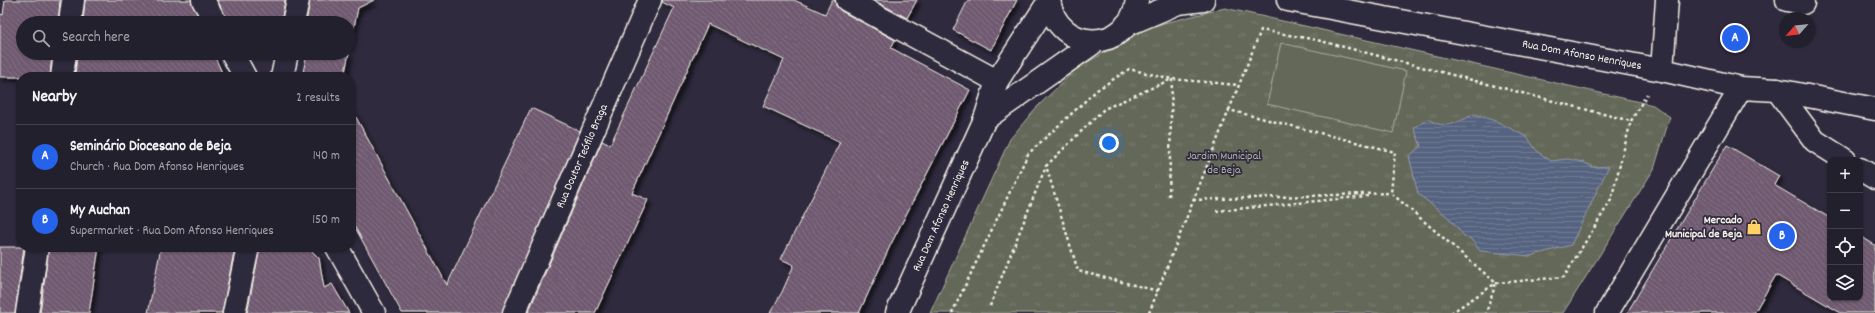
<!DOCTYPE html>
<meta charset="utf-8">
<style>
:root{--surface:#23202e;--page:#2b2836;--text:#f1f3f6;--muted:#a3a3aa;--line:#403e4a;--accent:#2563eb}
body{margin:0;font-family:Dekko,sans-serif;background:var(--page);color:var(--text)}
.controls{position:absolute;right:12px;bottom:12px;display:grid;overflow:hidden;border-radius:8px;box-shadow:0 1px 3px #0004}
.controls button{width:36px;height:36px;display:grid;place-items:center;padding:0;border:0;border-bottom:1px solid var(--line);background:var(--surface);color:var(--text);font:20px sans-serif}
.compass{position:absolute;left:1779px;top:12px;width:36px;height:36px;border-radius:50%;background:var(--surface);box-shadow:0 1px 3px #0004;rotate:243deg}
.you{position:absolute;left:1109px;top:143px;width:14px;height:14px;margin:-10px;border:3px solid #fff;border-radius:50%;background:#1a73e8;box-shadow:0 0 0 6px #1a73e833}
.badge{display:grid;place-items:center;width:26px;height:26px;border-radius:50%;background:var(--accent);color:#fff;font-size:13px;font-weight:700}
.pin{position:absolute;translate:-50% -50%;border:2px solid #fff;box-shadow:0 1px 4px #0006}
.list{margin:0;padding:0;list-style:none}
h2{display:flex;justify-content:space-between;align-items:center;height:52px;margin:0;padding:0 16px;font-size:17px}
h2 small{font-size:13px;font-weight:400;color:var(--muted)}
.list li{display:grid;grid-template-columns:26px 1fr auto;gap:12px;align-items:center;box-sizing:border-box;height:64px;padding:0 16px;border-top:1px solid var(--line)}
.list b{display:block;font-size:15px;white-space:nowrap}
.list p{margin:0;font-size:13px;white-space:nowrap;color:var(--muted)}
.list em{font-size:13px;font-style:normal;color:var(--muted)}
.icon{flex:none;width:22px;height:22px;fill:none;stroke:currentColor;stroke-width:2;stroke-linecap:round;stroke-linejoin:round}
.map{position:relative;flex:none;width:1875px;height:313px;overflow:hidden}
.search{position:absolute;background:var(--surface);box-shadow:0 1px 3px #0004;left:16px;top:16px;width:340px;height:44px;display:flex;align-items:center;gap:10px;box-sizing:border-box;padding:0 14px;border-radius:22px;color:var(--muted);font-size:15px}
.panel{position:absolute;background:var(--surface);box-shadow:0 1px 3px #0004;left:16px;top:72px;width:340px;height:180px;border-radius:16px}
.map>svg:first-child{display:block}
.grass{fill:url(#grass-tufts);stroke:#acaca0}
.garden{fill:#636759;stroke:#acaca0}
.water{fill:url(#water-rules);stroke:#959caa}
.building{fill:url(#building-back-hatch);stroke:#f4f1e8;filter:url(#shadow)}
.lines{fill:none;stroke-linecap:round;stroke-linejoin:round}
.minor-casing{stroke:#f4f1e8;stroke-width:25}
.major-casing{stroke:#f4f1e8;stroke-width:25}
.path{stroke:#f4f1e8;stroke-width:2.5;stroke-dasharray:3 3;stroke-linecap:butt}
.minor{stroke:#2f2a3d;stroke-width:22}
.major{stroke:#2f2a3d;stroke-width:22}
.labels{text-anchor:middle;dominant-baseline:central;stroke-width:3.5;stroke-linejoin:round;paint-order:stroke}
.street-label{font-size:12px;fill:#f4f1e8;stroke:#2f2a3d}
.park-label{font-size:12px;fill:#b3b3a8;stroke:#2f2a3d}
.poi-label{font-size:12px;font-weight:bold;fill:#f4f1e8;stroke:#2f2a3d;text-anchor:end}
</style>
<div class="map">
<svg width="1875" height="313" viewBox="0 0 1875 313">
<defs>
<pattern id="grass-tufts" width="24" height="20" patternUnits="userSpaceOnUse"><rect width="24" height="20" fill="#636759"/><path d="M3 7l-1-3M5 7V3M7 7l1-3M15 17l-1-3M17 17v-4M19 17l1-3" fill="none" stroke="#7a7d71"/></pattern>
<pattern id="water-rules" width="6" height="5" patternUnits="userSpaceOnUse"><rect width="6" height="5" fill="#566380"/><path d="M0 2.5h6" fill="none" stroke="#6f7a92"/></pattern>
<pattern id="building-back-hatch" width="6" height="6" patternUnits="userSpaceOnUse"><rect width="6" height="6" fill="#6f5a71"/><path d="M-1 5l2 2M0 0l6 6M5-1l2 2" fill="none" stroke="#847285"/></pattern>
<filter id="shadow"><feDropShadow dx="3.5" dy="3.5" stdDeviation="2" flood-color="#0009"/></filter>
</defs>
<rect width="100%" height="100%" fill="#2f2a3d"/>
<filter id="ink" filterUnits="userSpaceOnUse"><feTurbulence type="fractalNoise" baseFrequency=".025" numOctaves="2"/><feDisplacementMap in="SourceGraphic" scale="8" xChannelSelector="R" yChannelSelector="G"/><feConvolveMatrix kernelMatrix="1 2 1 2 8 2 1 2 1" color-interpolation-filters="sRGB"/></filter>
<g filter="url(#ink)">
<!-- grass -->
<polygon class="grass" points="1225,8 1653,105 1670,117 1654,169 1563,313 930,313 1010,139 1035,109 1076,69 1148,27"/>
<!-- garden -->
<polygon class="garden" points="1281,43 1406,71 1393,133 1267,104"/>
<!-- water -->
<path class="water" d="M1475,114L1498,122L1527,137L1537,151L1551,161L1568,159L1583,162L1593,167L1609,166L1571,245L1530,256L1480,251L1471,239L1464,236L1448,217L1418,194L1409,156L1421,146L1414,128L1428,119C1447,131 1456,122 1475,114Z"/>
<!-- building -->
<g class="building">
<polygon points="5,0 60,0 58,23 23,23 23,53 52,53 50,77 0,77 0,14 3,15"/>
<polygon points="85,0 191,0 202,23 83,23"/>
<polygon points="217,0 285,0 281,23 228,23"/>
<polygon points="310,0 374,0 358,8 349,51 349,23 306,23"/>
<polygon points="662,0 794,0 825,14 832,0 835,0 836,6 841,11 895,40 891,48 970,90 891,244 859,313 770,313 782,292 794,265 781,259 840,142 763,106 784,60 708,24 632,193 648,200 595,313 528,313 602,141 610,145 674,8 662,2"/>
<polygon points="873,0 917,0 907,18"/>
<polygon points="968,0 1017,0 991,50 953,30"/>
<polygon points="77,53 213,53 224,77 75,77"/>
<polygon points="307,53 349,53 344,77 302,77"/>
<polygon points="351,108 447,285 531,108 580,131 502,313 402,313 351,220"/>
<polygon points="1727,145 1779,176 1774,185 1830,218 1830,298 1860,298 1860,236 1875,245 1875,313 1841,313 1776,275 1754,313 1627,313"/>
<polygon points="0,247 24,247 15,313 0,313"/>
<polygon points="49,247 99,247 89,313 40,313"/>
<polygon points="161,247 235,247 222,313 148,313"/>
<polygon points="260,247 295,247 296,249 311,250 319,258 324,288 332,284 349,313 247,313"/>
</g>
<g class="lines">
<!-- minor casing -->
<g class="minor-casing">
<g id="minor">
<polyline points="203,0 216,23"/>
<polyline points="847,0 997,81"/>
<polyline points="1787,0 1803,3"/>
<polyline points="70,23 73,0"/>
<polyline points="293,23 298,0"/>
<polyline points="232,53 245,77"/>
<polyline points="1662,70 1667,0"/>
<polyline points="62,77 65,53"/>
<polyline points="282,77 287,53"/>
<polyline points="1777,90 1815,141 1845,160"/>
<polyline points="1860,169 1875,178"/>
<polyline points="337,247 374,313"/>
<polyline points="27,313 37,247"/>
<polyline points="234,313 248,247"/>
<path id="s1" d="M514,313L650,0"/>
<polyline points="1607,313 1741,88"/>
</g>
</g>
<!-- major casing -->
<g class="major-casing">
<g id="major">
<path d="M1049,0C1057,54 1130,54 1137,0"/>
<path id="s2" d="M1288,0L1662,70L1741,88L1777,90L1875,109"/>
<polyline points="1126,25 1178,3 1203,0"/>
<polyline points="985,119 1096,41"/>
<path id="s3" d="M897,313L985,119L997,81L1049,1"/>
</g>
</g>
<!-- path -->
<g class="path">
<polyline points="1229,110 1261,30 1317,40 1631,121"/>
<polyline points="1193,200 1391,193"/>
<polyline points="1216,211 1368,196"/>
<polyline points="1158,291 1078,271 1046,166 1104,109 1172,79 1169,197"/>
<polyline points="990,306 1046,166"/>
<polyline points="952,313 1028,154 1097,90 1129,69 1172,79 1239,85"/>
<polyline points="1149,313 1229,110 1395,152 1391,193 1496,283 1486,313"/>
<polyline points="1451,313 1496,283 1564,277 1611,200 1631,121 1647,94"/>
</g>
<!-- minor -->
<use href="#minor" class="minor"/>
<!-- major -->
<use href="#major" class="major"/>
</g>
</g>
<!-- icons -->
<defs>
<g id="shop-bare" transform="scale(1.2)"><path d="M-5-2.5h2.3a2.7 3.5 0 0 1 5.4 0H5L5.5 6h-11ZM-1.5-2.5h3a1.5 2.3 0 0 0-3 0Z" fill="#ffd166" stroke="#2f2a3d" stroke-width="2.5" paint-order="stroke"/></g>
</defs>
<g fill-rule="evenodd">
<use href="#shop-bare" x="1754" y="227"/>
</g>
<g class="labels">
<!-- street labels -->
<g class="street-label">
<text stroke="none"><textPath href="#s2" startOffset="299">Rua Dom Afonso Henriques</textPath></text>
<text stroke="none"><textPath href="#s1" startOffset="171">Rua Doutor Teófilo Braga</textPath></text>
<text stroke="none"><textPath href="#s3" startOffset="107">Rua Dom Afonso Henriques</textPath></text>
</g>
<!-- park labels -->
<g class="park-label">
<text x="1224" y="156">Jardim Municipal<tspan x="1224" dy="14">de Beja</tspan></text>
</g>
<!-- poi labels -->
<g class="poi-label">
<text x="1742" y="220">Mercado<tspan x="1742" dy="14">Municipal de Beja</tspan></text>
</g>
</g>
</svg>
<div class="controls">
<button>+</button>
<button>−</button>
<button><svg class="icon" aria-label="locate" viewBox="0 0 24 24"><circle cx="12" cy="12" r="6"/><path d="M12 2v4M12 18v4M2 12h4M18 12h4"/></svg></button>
<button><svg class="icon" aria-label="layers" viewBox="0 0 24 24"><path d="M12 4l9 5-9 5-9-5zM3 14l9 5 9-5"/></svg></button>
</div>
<svg class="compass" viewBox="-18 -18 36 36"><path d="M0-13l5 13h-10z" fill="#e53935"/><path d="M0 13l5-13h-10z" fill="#a3a3aa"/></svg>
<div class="you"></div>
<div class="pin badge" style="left:1735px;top:38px">A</div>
<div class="pin badge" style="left:1782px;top:236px">B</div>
<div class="search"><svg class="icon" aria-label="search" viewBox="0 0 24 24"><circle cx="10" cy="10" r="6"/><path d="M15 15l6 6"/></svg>Search here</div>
<section class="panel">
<h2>Nearby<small>2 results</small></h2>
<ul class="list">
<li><span class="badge">A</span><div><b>Seminário Diocesano de Beja</b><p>Church · Rua Dom Afonso Henriques</p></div><em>140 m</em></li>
<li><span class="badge">B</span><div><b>My Auchan</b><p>Supermarket · Rua Dom Afonso Henriques</p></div><em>150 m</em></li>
</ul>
</section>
</div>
